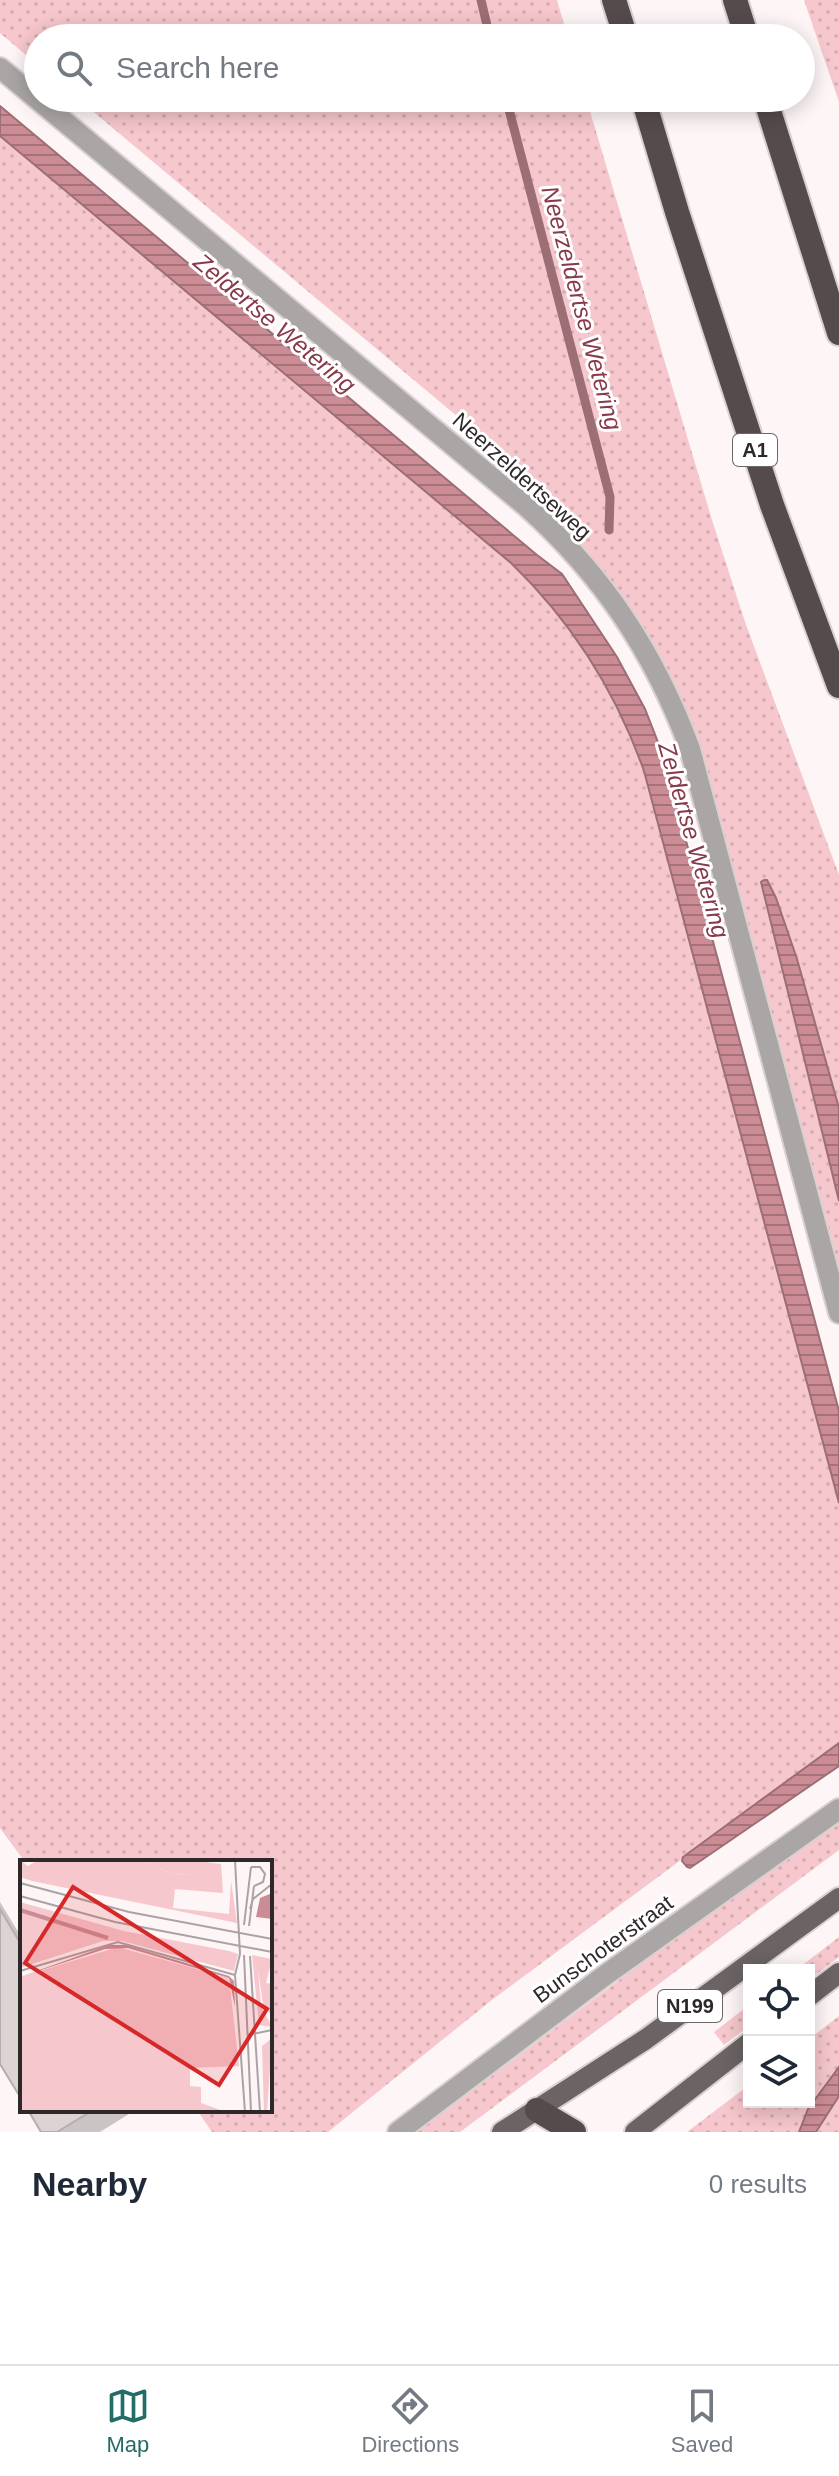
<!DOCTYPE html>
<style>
:root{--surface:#fff;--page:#f2f2f3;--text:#1f2937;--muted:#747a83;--line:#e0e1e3;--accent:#236d69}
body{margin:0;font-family:Arial,sans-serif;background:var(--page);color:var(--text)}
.controls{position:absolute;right:24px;bottom:24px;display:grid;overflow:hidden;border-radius:0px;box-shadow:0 4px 20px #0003}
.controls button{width:72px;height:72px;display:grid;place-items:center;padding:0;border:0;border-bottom:2px solid var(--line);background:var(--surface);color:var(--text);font:40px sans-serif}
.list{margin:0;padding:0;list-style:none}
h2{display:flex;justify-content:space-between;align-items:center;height:104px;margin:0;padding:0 32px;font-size:34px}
h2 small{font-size:26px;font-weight:400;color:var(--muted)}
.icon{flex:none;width:44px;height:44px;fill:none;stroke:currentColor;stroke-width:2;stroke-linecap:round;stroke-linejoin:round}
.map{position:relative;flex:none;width:839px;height:2132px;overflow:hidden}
.search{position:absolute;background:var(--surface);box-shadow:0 4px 20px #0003;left:24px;right:24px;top:24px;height:88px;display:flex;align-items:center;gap:20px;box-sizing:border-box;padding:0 28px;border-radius:44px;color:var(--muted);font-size:30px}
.sheet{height:232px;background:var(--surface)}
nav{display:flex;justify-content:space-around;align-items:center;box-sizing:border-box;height:112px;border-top:2px solid var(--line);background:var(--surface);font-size:22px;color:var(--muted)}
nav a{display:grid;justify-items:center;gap:4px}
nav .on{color:var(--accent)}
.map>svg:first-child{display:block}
.grass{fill:url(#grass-dots)}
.water{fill:url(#water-rules);stroke:#9c6e75;stroke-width:2}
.shadow{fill:#0003}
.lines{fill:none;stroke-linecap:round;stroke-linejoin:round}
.stream{stroke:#9c6e75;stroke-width:9}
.building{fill:#ded3d4;stroke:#b8adae;stroke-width:2}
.street-casing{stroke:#d8d0d1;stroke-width:24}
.primary-casing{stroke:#d8d0d1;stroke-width:24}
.highway-casing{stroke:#d8d0d1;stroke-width:28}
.street{stroke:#aba6a6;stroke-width:20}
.primary{stroke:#6b6364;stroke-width:20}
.highway{stroke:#554b4d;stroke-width:24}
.labels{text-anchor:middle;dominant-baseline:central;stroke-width:6;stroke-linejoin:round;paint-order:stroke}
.shield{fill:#fff;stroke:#6c6869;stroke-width:2}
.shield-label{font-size:20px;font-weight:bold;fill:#2d2829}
.street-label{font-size:22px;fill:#2d2829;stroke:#fff}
.water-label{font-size:24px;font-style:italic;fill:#883a4a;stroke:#fff}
.inset-river{fill:none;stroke:#cb8c95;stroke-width:4}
.inset-road{fill:none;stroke:#aaa3a4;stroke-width:2}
.view{fill:#d62828;fill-opacity:0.15;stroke:#d62828;stroke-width:4}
.inset-edge{fill:none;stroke:#2d2829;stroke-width:4}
</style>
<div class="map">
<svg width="839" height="2132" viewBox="0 0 839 2132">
<defs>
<pattern id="grass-dots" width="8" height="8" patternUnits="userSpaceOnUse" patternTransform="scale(2)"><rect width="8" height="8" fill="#f6c7cd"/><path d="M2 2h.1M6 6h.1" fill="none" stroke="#d3abb0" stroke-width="1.8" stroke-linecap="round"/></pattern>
<pattern id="water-rules" width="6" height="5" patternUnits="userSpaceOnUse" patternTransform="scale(2)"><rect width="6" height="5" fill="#cb8c95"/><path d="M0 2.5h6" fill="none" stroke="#a5727a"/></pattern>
</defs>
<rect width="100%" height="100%" fill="#fef5f6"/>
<!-- grass -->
<g class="grass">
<polygon points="0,0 557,0 568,38 38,38 38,65 0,33"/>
<polygon points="804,0 839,0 839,102"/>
<polygon points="77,98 586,98 712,520 745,622 839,875 839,1108 819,1035 786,988 839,1201 839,1278 714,806 605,577 579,544 563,505"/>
<path d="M0,136L511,563C571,622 616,692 644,771L839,1503V1743L493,1999L328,2132H212L197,2110H270V1862H25L0,1828Z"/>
<polygon points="839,1824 839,1850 460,2132 417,2132 682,1933 779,1862"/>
<polygon points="839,1937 839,1957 809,1980 809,1970 796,1970"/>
<polygon points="749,2005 749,2026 724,2045 714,2032"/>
<polygon points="839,2016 839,2067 808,2109 799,2132 687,2132 749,2085 749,2102 809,2102 809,2039"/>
<polygon points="839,2096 839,2132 816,2132"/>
</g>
<!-- water -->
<g class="water">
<path d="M0,106L537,555L562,574L617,657L645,709L663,755L839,1411V1503L644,771C616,692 571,621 511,563L0,136Z"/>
<polygon points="764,880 767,880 776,898 797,959 839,1108 839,1201 761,882"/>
<polygon points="839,1743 839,1766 690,1868 687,1867 682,1861 683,1857"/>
<polygon points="839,2067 839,2096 816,2132 799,2132 808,2109"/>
</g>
<!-- shadow -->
<g class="shadow">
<polygon points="0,1902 22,1938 22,2097 0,2060"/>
<polygon points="30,2110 126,2110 129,2114 100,2132 43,2132"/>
</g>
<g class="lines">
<!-- stream -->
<g class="stream">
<polyline points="481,0 490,38"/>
<polyline points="506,98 610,497 609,530"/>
</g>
</g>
<!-- building -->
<g class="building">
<polygon points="0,1909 22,1946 22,2100 0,2064"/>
<polygon points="28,2110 93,2110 57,2132 41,2132"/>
</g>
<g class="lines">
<!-- street casing -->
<g class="street-casing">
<g id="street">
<path d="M0,68L526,506C603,575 654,652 690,749L839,1313"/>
<polyline points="398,2132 604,1976 839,1809"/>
</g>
</g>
<!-- primary casing -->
<g class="primary-casing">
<g id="primary">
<polyline points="809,1996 839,1973"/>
<polyline points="502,2132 646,2039 839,1898"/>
<polyline points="635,2132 749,2043"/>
</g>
</g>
<!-- highway casing -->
<g class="highway-casing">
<g id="highway">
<polyline points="614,0 626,38"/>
<polyline points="735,0 747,38"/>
<polyline points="643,98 677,212 772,505 839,686"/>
<polyline points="765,98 839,333"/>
<polyline points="537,2110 574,2132"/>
</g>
</g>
<!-- street -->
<use href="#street" class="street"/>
<!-- primary -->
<use href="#primary" class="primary"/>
<!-- highway -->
<use href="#highway" class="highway"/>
</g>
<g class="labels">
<!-- shield labels -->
<g class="shield">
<rect x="733" y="434" width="44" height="32" rx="6"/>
<rect x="658" y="1990" width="64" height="32" rx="6"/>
</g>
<g class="shield-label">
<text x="755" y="450">A1</text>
<text x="690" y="2006">N199</text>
</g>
<!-- street labels -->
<g class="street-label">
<text transform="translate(522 476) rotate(42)">Neerzeldertseweg</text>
<text transform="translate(603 1949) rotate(-36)">Bunschoterstraat</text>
</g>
<!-- water labels -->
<g class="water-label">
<text transform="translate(582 308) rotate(75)">Neerzeldertse Wetering</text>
<text transform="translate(275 323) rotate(40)">Zeldertse Wetering</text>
<text transform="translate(694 840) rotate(74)">Zeldertse Wetering</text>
</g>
</g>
<!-- overview -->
<g transform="translate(20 1860)">
<rect width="252" height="252" fill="#fef5f6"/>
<path d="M0,0L8,6L18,0L148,26L155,29L153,48L209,54L211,21L217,63L12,21L0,17ZM121,0H170V14L155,15ZM0,42L104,71L209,91L218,94L214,111L102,81H83L0,108ZM98,87L209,118L219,206L170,208V226L181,227V243L206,252H0V117ZM232,95L252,99L246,123L252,124V156L243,144L238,110L241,145L252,167L239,165ZM252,178L247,252H244L242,186Z" fill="#f6c7cd"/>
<path d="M121,0L155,15L170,14V0L201,4L203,33L155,29L18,1Z" fill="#f6c7cd"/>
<path d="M252,33V59L236,57L240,38ZM89,85H106L209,116L214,121L215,147L209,118L108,88L85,89L0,117Z" fill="#cb8c95"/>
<path class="inset-river" d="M0,50L88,78"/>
<path class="inset-road" d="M215,0L220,94L215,115L225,252M231,7H240L245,14L243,22L234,26M0,23L109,52L252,79M0,36L95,62L252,92M230,49L233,39L252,24M224,65L231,7M229,66L234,26M224,95L231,252M230,96L240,252M0,111L98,82L215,115M228,175L252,170"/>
<path class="view" d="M53,27L247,149L199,225L5,103Z"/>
<rect width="252" height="252" class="inset-edge"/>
</g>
</svg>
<div class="controls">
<button><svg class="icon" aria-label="locate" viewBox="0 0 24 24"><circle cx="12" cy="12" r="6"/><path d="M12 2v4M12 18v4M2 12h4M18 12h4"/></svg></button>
<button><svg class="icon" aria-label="layers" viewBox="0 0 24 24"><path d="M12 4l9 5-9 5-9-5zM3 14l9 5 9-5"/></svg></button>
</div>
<div class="search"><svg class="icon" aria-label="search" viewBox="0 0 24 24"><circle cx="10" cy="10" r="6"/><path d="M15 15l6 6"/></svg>Search here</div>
</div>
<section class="sheet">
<h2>Nearby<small>0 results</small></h2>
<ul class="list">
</ul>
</section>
<nav>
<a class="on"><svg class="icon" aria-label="map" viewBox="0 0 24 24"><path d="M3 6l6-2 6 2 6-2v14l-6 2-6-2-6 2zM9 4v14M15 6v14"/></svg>Map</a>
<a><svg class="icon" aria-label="directions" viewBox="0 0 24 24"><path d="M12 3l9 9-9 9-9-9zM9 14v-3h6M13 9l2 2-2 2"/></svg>Directions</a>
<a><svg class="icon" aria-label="saved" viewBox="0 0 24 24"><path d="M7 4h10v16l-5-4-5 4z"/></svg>Saved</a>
</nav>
